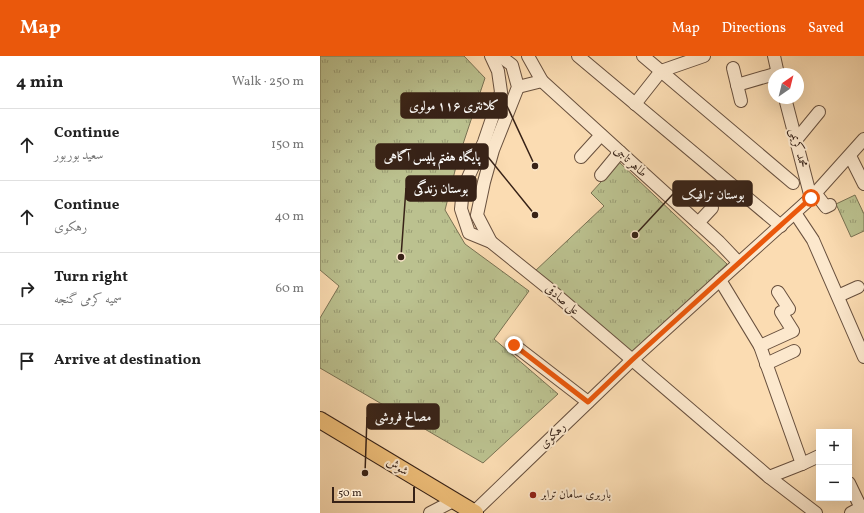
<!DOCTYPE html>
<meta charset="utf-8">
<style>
:root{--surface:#fff;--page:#f2f2f2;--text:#222;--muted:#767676;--line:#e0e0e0;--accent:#ea580c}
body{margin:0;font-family:Vollkorn,Amiri,serif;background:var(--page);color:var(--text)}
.controls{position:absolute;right:12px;bottom:12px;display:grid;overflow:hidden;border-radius:0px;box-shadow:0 4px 16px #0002}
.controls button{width:36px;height:36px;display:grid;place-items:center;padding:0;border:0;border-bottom:1px solid var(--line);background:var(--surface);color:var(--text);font:20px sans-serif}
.compass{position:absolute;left:448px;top:12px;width:36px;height:36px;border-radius:50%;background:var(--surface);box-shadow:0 4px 16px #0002;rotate:35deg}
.scale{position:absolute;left:12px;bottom:10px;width:83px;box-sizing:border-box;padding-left:4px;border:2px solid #372217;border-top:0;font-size:11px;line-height:14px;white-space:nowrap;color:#372217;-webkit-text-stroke:3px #fce8cd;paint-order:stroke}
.stop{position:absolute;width:12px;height:12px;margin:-9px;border:3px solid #ea580c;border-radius:50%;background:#fff}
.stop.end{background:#ea580c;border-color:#fff;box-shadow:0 1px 4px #0008}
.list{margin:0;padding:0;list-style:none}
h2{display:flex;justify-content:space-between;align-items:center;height:52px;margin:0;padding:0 16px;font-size:17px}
h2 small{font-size:13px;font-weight:400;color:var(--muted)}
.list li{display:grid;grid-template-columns:26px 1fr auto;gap:12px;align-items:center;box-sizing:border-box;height:72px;padding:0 16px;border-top:1px solid var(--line)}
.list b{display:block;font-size:15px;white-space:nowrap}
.list p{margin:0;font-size:13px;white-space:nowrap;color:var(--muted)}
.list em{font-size:13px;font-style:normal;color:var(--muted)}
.icon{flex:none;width:22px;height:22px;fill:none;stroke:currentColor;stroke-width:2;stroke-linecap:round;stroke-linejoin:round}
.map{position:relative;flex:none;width:544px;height:457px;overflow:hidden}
header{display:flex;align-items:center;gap:24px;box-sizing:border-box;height:56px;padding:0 20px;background:var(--accent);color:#fff}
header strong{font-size:19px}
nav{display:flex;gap:22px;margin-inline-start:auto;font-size:14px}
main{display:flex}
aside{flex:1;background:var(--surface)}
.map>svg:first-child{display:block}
.grass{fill:url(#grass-tufts);stroke:#797253}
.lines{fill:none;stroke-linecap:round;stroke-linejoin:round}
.minor-casing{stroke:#68503e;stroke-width:14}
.major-casing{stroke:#372217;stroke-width:18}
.minor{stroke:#fce8cd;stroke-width:12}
.major{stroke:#eebe79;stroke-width:16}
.route{stroke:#ea580c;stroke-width:5}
.poi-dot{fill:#8f2418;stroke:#fce8cd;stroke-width:1.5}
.labels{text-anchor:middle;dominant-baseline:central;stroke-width:4;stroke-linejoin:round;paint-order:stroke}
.street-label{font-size:12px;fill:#372217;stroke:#fce8cd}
.poi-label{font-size:12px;fill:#372217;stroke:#fce8cd;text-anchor:start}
.leader{fill:none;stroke:#372217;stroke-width:1.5}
.callout-dot{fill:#372217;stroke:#fce8cd;stroke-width:1.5}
.callout{fill:#372217;stroke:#372217;stroke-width:1.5}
.callout-label{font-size:13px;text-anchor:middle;font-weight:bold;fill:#fff}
</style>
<header>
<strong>Map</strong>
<nav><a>Map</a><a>Directions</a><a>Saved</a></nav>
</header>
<main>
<aside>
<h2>4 min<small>Walk · 250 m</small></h2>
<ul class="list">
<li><svg class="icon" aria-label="ahead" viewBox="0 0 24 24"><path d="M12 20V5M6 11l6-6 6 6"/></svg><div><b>Continue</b><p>سعید بوربور</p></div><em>150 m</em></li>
<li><svg class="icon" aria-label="ahead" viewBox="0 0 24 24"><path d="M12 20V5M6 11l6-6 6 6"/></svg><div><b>Continue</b><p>رهکوی</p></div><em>40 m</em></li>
<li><svg class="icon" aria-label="right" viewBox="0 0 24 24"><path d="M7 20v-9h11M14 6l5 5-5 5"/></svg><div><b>Turn right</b><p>سمیه کرمی گنجه</p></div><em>60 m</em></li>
<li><svg class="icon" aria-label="arrive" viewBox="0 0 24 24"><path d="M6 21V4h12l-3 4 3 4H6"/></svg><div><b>Arrive at destination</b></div></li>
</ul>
</aside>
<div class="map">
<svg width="544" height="457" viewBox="0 0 544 457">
<defs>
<pattern id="grass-tufts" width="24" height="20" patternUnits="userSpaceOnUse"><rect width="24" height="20" fill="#bbc18f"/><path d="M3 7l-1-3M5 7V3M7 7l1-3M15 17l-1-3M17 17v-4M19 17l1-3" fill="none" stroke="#999c74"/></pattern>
</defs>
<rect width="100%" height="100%" fill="#fbdcb2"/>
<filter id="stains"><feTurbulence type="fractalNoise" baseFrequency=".005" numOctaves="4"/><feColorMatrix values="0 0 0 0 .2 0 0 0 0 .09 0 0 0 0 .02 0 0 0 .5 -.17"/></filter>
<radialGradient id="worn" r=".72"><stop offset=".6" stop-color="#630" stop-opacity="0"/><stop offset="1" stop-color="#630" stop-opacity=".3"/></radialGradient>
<!-- grass -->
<g class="grass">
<polygon points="0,0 144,0 165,22 138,103 125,154 145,188 209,235 174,283 238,338 163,407 0,312 0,262 19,230 0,214"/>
<polygon points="299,106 407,208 313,298 214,216 284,150 271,137"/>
<polygon points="535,139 544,158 544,175 531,181 516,148"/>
</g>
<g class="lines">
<!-- minor casing -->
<g class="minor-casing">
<g id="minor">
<polyline points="171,0 178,15 181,36 164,86 143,133 141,153 149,177 171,186 233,236 449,421 496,457"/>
<polyline points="208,0 222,25 399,186 419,207"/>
<polyline points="258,0 461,170"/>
<polyline points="323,0 473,127"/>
<polyline points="454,0 458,18"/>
<polyline points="413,12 421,45"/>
<polyline points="417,29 458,17"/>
<polyline points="198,31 222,25"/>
<polyline points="465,42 491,142"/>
<polyline points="315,48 341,15 384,0"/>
<polyline points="476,84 499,56"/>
<polyline points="530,100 544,128"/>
<polyline points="261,101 281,79"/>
<polyline points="281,119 300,96"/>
<polyline points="496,138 506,151 510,149"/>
<polyline points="475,157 493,184 544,301"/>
<polyline points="378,167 392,152"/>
<polyline points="171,186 157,159 164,126 173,94 198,31 192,9 180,0"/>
<polyline points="400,224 440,290 482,408 449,421"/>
<polyline points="518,240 538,231"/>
<polyline points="194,289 268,346"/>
<polyline points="440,290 473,275 461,256 469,253 458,236"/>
<polyline points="446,308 474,295"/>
<polyline points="482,408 499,400"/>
<polyline points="529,427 541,452"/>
<polyline points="154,456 312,304 400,224 491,142 544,83"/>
<polyline points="110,457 133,445"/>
<polyline points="531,457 544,450"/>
</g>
</g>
<!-- major casing -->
<g class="major-casing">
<polyline id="major" points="0,364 155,457"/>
</g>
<!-- minor -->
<use href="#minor" class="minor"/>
<!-- major -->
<use href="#major" class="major"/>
</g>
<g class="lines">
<!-- route -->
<polyline class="route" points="194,289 268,346 312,304 400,224 491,142"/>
</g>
<!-- markers -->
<circle class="poi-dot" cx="213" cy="439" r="4"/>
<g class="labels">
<!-- street labels -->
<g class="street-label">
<text transform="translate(478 92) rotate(75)">محمد کریمی</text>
<text transform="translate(310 106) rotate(42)">طاهر تاجی</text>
<text transform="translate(242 244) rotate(40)">علی صادقی</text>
<text transform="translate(233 380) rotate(-44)">رهکوی</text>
<text transform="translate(77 411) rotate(31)">شوش</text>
</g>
<!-- poi labels -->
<g class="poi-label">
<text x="221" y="439">باربری سامان ترابر</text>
</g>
</g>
<!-- callouts -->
<path class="leader" d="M215 110L187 50M215 159L168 101M81 201L86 132M315 179L353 138M45 417L47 361"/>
<g class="callout-dot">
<circle cx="215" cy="110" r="4"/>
<circle cx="215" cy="159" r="4"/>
<circle cx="81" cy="201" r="4"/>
<circle cx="315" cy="179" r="4"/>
<circle cx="45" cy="417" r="4"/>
</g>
<g class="callout">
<rect x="81" y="37" width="106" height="25" rx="4"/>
<rect x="56" y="88" width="112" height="25" rx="4"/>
<rect x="86" y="120" width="70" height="25" rx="4"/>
<rect x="353" y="125" width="79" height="25" rx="4"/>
<rect x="47" y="348" width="72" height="25" rx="4"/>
</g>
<g class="callout-label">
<text x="134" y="54">کلانتری ۱۱۶ مولوی</text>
<text x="112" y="105">پایگاه هفتم پلیس آگاهی</text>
<text x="121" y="137">بوستان زندگی</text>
<text x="393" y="143">بوستان ترافیک</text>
<text x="83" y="365">مصالح فروشی</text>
</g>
<rect width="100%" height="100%" filter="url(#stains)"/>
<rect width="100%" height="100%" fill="url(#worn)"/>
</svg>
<div class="controls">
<button>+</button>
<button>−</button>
</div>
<svg class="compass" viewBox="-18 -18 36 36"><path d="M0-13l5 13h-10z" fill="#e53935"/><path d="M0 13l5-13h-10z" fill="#767676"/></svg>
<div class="scale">50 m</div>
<div class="stop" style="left:491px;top:142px"></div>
<div class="stop end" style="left:194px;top:289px"></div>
</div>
</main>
